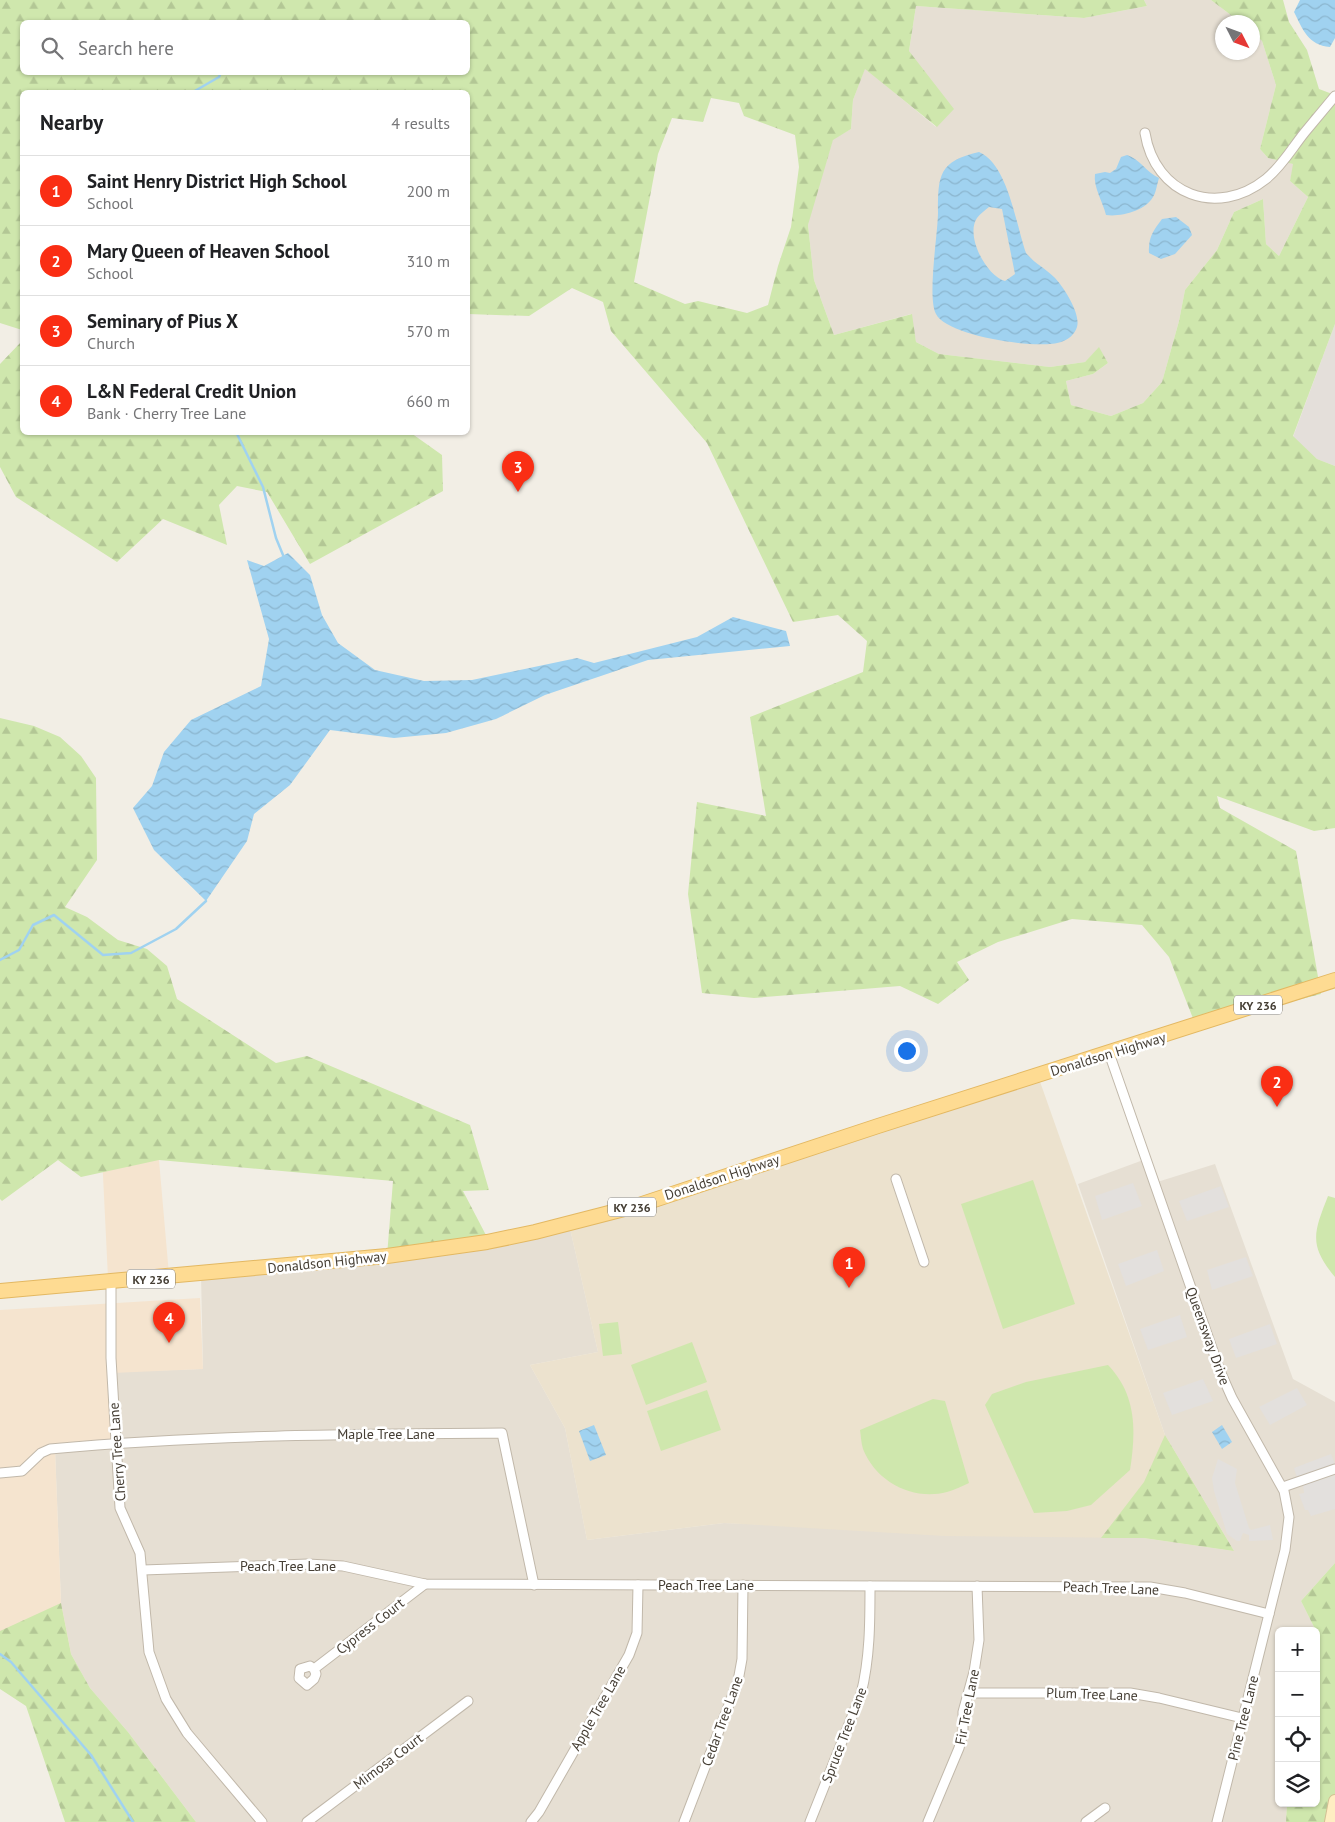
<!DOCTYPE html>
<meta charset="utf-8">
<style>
:root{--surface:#fff;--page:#f2f2f2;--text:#202124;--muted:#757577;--line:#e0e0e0;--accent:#fa2e14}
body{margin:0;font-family:"PT Sans",sans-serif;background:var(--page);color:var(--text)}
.controls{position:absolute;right:15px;bottom:15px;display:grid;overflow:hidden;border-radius:8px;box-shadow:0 1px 4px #0004}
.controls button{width:45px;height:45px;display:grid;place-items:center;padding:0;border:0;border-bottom:1px solid var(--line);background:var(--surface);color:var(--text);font:25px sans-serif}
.compass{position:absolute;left:1215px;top:15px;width:45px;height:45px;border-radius:50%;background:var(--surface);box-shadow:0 1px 4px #0004;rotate:132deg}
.you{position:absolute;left:906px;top:1050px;width:18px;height:18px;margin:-12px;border:4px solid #fff;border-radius:50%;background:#1a73e8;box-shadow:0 0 0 8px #1a73e833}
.badge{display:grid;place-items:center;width:32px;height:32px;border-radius:50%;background:var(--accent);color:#fff;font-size:16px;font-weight:700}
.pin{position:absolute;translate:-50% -41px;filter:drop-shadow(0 1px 2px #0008)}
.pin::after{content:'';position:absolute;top:26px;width:18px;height:15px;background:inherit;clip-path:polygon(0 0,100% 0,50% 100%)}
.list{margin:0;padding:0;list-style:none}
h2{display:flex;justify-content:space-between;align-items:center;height:65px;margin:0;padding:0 20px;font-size:21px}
h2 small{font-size:16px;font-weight:400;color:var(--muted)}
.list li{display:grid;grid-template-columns:32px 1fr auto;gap:15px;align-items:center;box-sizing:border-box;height:70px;padding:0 20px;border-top:1px solid var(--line)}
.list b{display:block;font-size:19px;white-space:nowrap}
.list p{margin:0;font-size:16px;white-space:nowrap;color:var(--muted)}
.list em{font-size:16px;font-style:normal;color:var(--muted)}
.icon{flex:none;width:28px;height:28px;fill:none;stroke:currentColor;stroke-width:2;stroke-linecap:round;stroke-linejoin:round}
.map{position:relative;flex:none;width:1335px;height:1822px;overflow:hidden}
.search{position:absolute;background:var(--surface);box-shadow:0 1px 4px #0004;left:20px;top:20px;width:450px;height:55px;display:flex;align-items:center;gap:12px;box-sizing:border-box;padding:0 18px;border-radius:8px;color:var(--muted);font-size:19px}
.panel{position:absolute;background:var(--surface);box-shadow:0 1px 4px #0004;left:20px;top:90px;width:450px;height:345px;border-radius:8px}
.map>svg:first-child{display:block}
.residential{fill:#e6dfd3}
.commercial{fill:#f5e4cf}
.industrial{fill:#e4dfda}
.education{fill:#ece2ce}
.forest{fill:url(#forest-firs);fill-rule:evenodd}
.garden{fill:#cfe7ad}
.parking{fill:#e3e0dd}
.water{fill:url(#water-waves);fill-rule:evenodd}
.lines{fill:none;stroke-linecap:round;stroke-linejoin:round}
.stream{stroke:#a0d2f0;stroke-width:2.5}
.minor-casing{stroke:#c1b8aa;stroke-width:11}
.secondary-casing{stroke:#d3c094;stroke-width:14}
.primary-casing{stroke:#e3b862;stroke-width:16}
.minor{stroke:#fff;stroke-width:9}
.secondary{stroke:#ffeec2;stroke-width:12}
.primary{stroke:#fedb92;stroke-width:14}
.labels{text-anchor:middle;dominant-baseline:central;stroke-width:5;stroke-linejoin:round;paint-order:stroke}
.shield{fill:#fff;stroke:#7d7871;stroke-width:1}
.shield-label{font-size:12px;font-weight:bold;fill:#453e34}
.street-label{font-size:14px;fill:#453e34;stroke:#fff}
</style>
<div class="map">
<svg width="1335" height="1822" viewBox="0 0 1335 1822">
<defs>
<pattern id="forest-firs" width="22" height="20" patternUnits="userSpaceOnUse" patternTransform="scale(1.25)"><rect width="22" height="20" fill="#cfe7ad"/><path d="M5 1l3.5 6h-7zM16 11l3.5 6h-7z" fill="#b3c795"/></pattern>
<pattern id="water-waves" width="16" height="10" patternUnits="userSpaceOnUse" patternTransform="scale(1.25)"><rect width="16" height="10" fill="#a0d2f0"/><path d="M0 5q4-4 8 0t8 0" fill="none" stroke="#8bb5ce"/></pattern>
</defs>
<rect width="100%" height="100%" fill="#f2eee5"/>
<!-- residential -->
<g class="residential">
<polygon points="1144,0 1211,0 1240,22 1222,22 1222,52 1252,52 1253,33 1262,41 1276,85 1260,149 1268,158 1294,164 1290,181 1308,197 1279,256 1266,244 1263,199 1234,212 1217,250 1185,290 1179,321 1162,382 1143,403 1111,416 1071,405 1066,381 1093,374 1108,363 1099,348 1085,362 1050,367 939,354 916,342 911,314 834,335 814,280 808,225 810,214 833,139 851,129 853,100 865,68 936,127 909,51 916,6 1084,18 1147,6"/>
<polygon points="1146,1159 1154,1183 1215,1164 1293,1379 1335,1402 1335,1563 1301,1601 1317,1633 1316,1639 1316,1631 1279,1631 1279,1803 1287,1803 1286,1822 196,1822 128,1732 90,1688 71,1654 61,1603 55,1449 112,1372 203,1369 201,1274 387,1256 569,1224 598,1352 530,1365 565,1428 587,1540 724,1523 1144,1538 1234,1551 1165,1435 1078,1184"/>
</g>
<!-- commercial -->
<g class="commercial">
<polygon points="102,1155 159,1160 169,1275 108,1278"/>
<polygon points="200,1298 203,1369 112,1373 117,1444 55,1449 61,1603 71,1654 0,1671 0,1310"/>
</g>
<!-- industrial -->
<polygon class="industrial" points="1335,324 1335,466 1317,459 1293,437"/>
<!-- education -->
<polygon class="education" points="1038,1076 1165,1435 1234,1551 1144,1538 945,1536 724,1523 587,1540 565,1428 530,1365 598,1352 569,1224"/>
<!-- forest -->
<g class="forest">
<path d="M0,0H1144L1147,6L1084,18L916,6L909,51L954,109L937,127L865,69L853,100L851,129L833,140L808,225L814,280L834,335L912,314L916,342L939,354L1050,367L1085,362L1099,347L1108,363L1093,374L1066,381L1071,405L1111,416L1143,403L1162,382L1179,321L1185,290L1217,250L1234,212L1263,199L1266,244L1279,256L1308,197L1290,181L1293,164L1268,158L1260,149L1276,85L1262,41L1253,33L1252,22H1240L1211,0H1283L1289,22L1307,50L1319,89L1335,95V324L1293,436L1317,459L1335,466V828L1314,831L1217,796L1220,808L1296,851L1321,994L1196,1026L1169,957L1142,925L1072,919L998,942L957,962L969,980L938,1004L900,986L754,998L702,993L688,894L697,802L766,816L750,717L863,672L867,641L838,615L793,622L707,443L611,331L603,302L572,288L529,316L468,314V92H22V330L0,323ZM22,22H468V72H22ZM711,98L739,103L744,116L795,135L799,167L791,227L778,266L768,305L747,313L698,301L685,304L634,282L658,154L672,118L703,122Z"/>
<polygon points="22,341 22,432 411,433 442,455 443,491 310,564 267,492 237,486 219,505 227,545 163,519 117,562 16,497 0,467 0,364"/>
<polygon points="0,718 34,726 60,737 81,756 96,778 97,860 65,907 87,917 118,940 147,949 167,966 177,999 276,1063 307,1056 470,1125 489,1190 463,1191 488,1239 387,1256 393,1181 159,1160 81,1177 58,1160 2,1201 0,1199"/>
<polygon points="1165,1435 1234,1551 1144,1538 1101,1538 1144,1482"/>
<polygon points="1335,1563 1335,1822 1286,1822 1287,1803 1316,1803 1317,1633 1301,1601"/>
<polygon points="61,1603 71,1654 90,1688 128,1732 196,1822 65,1822 26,1706 0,1689 0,1631"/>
</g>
<!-- garden -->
<g class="garden">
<polygon points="1033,1180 1075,1304 1003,1329 961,1204"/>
<path d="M1328,1196L1335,1198V1277C1308,1245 1314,1232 1328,1196Z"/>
<polygon points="618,1322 622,1354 603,1356 599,1324"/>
<polygon points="692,1342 707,1382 646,1405 631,1365"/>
<path d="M1108,1365C1137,1395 1136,1432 1130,1470L1091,1505L1067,1511L1034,1513L985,1405L992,1394L1026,1382Z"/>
<polygon points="707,1390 721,1430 661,1451 647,1411"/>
<path d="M933,1399L945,1401L969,1483C962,1486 954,1490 947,1492C913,1501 876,1482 863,1449C861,1443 861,1436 860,1430Z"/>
</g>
<!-- parking -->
<g class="parking">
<polygon points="1133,1183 1142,1206 1102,1220 1095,1196"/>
<polygon points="1221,1186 1229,1207 1187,1221 1179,1201"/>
<polygon points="1157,1250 1164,1271 1126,1286 1118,1264"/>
<polygon points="1246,1257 1253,1276 1212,1290 1207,1270"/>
<polygon points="1180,1315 1187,1337 1148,1350 1140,1329"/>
<polygon points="1270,1324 1277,1344 1236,1358 1229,1339"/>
<polygon points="1203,1379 1213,1401 1172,1415 1163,1393"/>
<polygon points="1297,1388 1307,1405 1270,1425 1259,1407"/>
<polygon points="1331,1454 1335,1464 1297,1478 1294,1468"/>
<polygon points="1218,1459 1237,1469 1235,1483 1249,1528 1251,1530 1270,1525 1273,1540 1249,1541 1249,1535 1243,1533 1240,1541 1237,1541 1227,1534 1214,1491 1212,1478"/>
<polygon points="1335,1475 1335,1509 1311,1516 1308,1510 1305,1510 1299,1494 1304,1493 1303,1485"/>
</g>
<!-- water -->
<g class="water">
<path d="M1300,0H1335V38L1330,47C1308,45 1303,30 1294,12Z"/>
<path d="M979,152C1008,164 1016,225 1026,253C1035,264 1045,268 1054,277C1064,287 1081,314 1077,327C1075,334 1068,340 1061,342C1038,350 947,336 936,314C927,297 938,234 938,212C938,175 939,161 979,152ZM989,207L1002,209L1015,274L1005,281C986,276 965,235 977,218C980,214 985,210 989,207Z"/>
<path d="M1127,155C1140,159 1146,172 1159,178C1157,184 1156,193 1153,197C1145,211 1121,217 1106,215C1103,202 1093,187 1095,174L1105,172L1110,173L1116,169L1121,157Z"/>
<path d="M1176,217L1189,227L1192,235L1175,254L1161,259L1149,253C1148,238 1153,231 1162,219Z"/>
<polygon points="288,553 310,575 322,615 338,643 375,670 424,681 472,680 577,658 594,663 697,637 733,617 786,631 790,646 648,660 545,695 496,719 446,733 394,738 330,730 290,785 254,814 247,841 206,901 154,850 133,808 152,786 164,752 191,720 261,686 269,639 247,560 264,566"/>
<polygon points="594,1425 606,1455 590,1461 579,1431"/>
<polygon points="1222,1425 1232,1442 1222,1449 1212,1432"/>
</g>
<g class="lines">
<!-- stream -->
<g class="stream">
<polyline points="193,92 219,77 221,72"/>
<polyline points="236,432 263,487 276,538 283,555"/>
<polyline points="0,960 19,950 33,925 54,915 103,955 131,953 176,929 206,901"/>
<polyline points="0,1654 11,1662 91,1755 133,1822"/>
</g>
<!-- minor casing -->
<g class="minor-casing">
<g id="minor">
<path d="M1145,133C1155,195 1217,218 1266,179C1283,165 1292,148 1305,132C1315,120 1325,108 1335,96"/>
<polyline points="1109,1053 1220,1371 1232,1398 1284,1491 1289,1517 1285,1550 1217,1822"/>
<polyline points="896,1179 924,1262"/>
<polyline points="111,1282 111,1358 120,1508 140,1553 149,1652 166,1699 187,1733 262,1822"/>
<path d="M0,1473L22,1471L41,1453L50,1449C200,1435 351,1434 502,1433L534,1585"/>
<polyline points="1283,1487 1335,1469"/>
<polyline points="143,1570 308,1564 343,1566 425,1584 1150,1587 1185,1593 1269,1614"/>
<polyline points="314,1669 316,1674 314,1679 307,1685 299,1678 300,1669 310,1666 314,1669 425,1584"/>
<polyline points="969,1693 1130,1693 1159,1698 1242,1718"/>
<polyline points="307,1822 468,1701"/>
<polyline points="531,1822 539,1812 629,1655 637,1633 638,1585"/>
<polyline points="684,1822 738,1681 742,1659 743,1585"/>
<path d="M810,1822L861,1694C870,1658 870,1622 870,1586"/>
<polyline points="928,1822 959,1748 963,1733 963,1712 974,1672 979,1640 977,1586"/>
<polyline points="1086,1822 1105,1808"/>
</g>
</g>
<!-- secondary casing -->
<g class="secondary-casing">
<polyline id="secondary" points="1331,1822 1335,1801"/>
</g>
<!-- primary casing -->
<g class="primary-casing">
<polyline id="primary" points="0,1291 387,1256 487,1242 535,1232 636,1206 878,1126 1335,980"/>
</g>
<!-- minor -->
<use href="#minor" class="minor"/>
<!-- secondary -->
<use href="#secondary" class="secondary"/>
<!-- primary -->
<use href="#primary" class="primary"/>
</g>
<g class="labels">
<!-- shield labels -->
<g class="shield">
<rect x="1234" y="995.5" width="48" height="19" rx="4"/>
<rect x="608" y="1197.5" width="48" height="19" rx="4"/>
<rect x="127" y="1269.5" width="48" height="19" rx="4"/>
</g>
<g class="shield-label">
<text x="1258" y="1005">KY 236</text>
<text x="632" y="1207">KY 236</text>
<text x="151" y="1279">KY 236</text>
</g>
<!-- street labels -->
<g class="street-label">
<text transform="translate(1108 1054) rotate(-17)">Donaldson Highway</text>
<text transform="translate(722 1177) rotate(-18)">Donaldson Highway</text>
<text transform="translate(327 1262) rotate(-6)">Donaldson Highway</text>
<text transform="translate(1208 1336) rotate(70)">Queensway Drive</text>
<text x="386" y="1434">Maple Tree Lane</text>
<text transform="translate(117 1452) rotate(-94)">Cherry Tree Lane</text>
<text x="288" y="1566">Peach Tree Lane</text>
<text x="706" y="1585">Peach Tree Lane</text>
<text transform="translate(1111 1588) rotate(2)">Peach Tree Lane</text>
<text transform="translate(370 1626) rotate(-38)">Cypress Court</text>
<text transform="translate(1092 1694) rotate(2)">Plum Tree Lane</text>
<text transform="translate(967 1707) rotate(-79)">Fir Tree Lane</text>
<text transform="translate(598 1708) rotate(-60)">Apple Tree Lane</text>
<text transform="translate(1243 1718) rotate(-76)">Pine Tree Lane</text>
<text transform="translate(722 1721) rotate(-70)">Cedar Tree Lane</text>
<text transform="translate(844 1735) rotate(-69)">Spruce Tree Lane</text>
<text transform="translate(388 1761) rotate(-37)">Mimosa Court</text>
</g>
</g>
</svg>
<div class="controls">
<button>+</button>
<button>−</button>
<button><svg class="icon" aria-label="locate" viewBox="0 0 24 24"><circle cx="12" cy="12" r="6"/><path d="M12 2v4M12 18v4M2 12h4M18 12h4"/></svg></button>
<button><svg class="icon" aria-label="layers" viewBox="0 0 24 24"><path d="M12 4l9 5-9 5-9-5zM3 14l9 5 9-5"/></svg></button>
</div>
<svg class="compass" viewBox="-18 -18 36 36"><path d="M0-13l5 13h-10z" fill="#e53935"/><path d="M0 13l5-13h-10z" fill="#757577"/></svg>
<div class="you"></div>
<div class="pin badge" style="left:849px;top:1288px">1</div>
<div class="pin badge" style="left:1277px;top:1107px">2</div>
<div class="pin badge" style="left:518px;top:492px">3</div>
<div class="pin badge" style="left:169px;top:1343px">4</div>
<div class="search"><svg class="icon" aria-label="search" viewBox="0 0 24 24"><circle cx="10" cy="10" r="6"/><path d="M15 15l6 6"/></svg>Search here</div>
<section class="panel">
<h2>Nearby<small>4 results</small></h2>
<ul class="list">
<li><span class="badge">1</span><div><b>Saint Henry District High School</b><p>School</p></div><em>200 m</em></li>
<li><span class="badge">2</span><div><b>Mary Queen of Heaven School</b><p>School</p></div><em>310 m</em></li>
<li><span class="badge">3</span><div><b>Seminary of Pius X</b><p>Church</p></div><em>570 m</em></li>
<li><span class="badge">4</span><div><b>L&amp;N Federal Credit Union</b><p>Bank · Cherry Tree Lane</p></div><em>660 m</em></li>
</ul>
</section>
</div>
